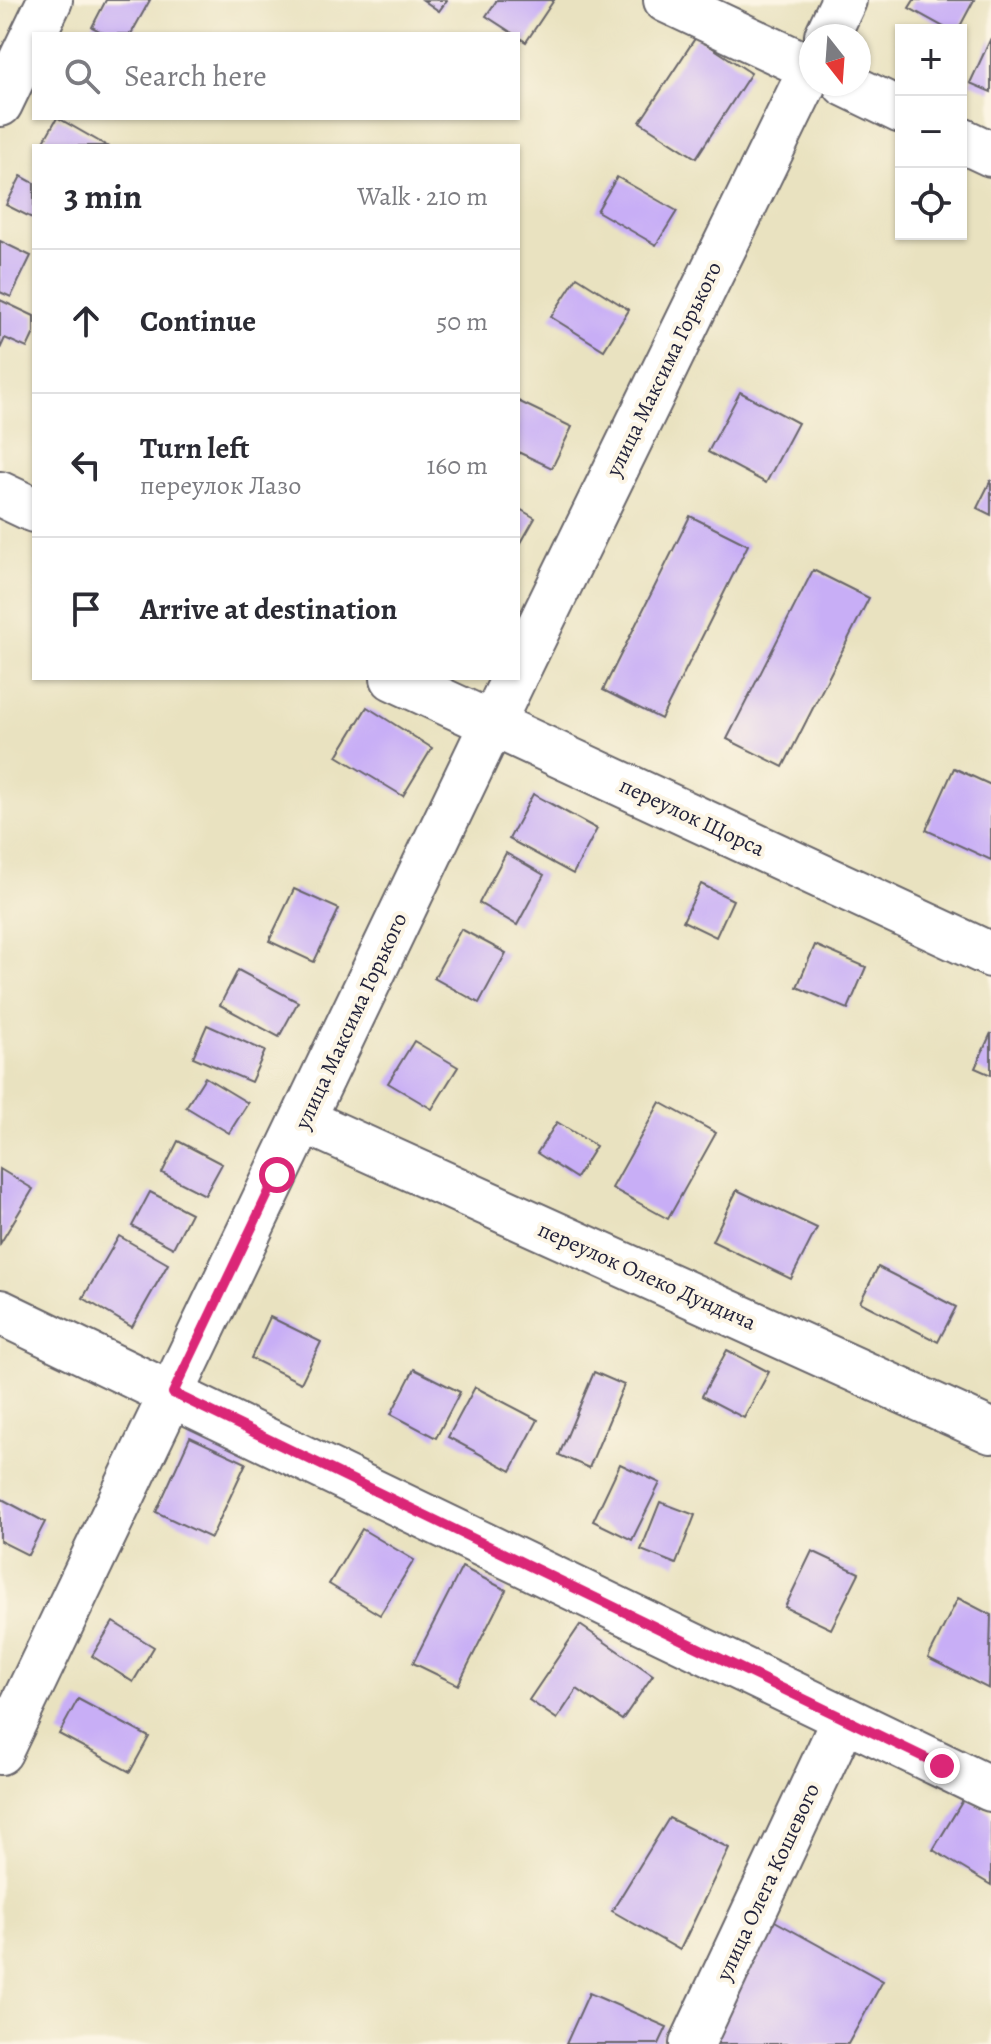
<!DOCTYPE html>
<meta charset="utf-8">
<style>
:root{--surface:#fff;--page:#f2f2f3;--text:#2b2b33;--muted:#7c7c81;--line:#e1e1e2}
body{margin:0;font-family:Alegreya,serif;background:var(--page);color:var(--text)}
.controls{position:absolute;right:24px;top:24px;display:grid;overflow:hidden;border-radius:0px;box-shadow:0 2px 6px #0004}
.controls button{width:72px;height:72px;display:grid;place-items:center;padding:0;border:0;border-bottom:2px solid var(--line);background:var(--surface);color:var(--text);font:40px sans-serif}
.compass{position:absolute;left:799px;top:24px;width:72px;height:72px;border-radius:50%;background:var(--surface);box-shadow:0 2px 6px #0004;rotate:163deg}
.stop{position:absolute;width:24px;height:24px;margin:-18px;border:6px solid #db2777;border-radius:50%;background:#fff}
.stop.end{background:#db2777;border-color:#fff;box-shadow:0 2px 8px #0008}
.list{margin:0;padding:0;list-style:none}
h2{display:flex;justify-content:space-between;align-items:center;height:104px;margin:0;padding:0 32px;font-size:34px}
h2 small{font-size:26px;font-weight:400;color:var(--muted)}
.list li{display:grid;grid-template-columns:52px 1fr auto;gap:24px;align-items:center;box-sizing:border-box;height:144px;padding:0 32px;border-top:2px solid var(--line)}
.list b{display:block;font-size:30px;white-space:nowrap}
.list p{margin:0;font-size:26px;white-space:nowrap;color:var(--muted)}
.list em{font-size:26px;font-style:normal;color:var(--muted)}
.icon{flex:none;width:44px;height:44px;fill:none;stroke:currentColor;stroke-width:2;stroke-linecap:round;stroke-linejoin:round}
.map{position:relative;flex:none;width:991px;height:2044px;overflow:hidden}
.search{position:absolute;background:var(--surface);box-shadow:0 2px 6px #0004;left:32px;top:32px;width:488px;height:88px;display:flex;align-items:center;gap:20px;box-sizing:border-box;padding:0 28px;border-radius:0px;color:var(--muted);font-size:30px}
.panel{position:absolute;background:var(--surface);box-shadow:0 2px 6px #0004;left:32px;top:144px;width:488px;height:536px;border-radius:0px}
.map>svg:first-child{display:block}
.building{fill:#c8aef6}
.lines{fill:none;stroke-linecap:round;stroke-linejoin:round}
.minor-casing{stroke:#68656a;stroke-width:48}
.major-casing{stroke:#68656a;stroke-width:48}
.minor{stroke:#fff;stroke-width:44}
.major{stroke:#fff;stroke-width:44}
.route{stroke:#db2777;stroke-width:10}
.labels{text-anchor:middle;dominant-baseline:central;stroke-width:8;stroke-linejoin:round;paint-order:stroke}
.street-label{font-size:22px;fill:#22223b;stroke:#fcf5e5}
</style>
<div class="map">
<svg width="991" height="2044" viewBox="0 0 991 2044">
<rect width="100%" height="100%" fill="#fcf5e5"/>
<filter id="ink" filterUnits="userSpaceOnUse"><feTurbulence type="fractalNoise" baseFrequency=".0125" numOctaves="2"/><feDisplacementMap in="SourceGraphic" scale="16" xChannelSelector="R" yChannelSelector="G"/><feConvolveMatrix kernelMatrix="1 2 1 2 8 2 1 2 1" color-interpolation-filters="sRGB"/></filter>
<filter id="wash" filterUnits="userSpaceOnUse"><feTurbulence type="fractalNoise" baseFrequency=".006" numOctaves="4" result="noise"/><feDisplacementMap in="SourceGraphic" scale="32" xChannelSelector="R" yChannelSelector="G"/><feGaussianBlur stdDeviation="1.8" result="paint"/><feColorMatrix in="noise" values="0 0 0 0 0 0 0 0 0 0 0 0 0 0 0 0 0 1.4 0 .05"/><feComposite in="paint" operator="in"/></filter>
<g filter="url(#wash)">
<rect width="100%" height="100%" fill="#e9e2c0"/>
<g id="blocks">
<!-- building -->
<g class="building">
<polygon points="106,0 150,0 131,34 105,34 92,27"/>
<polygon points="423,0 447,0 439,11"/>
<polygon points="497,0 554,0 526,42 486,16"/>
<polygon points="914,0 974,0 958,30 949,30 909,8"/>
<polygon points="696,37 751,73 696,158 640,122"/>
<polygon points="991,38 991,92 970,83"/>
<polygon points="57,118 58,118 107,146 41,146"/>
<polygon points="21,176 34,183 34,219 6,205"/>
<polygon points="617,177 677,211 656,245 597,211"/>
<polygon points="0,241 31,256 11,297 0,292"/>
<polygon points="577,277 629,310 604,350 551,317"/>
<polygon points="0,300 34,316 34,333 27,348 5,338 0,349"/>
<polygon points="740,392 798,423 766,483 708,452"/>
<polygon points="518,401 572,427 552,468 518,452"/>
<polygon points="991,480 991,515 977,508"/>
<polygon points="518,508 535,518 518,548"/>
<polygon points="690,516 748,545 661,719 603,690"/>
<polygon points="813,570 869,598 783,767 727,739"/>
<polygon points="367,707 432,748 403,796 337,756"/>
<polygon points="954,768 991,785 991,860 926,830"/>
<polygon points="533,794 597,829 573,874 509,839"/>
<polygon points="506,853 544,875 517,925 479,903"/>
<polygon points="701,884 733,900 716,937 683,921"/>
<polygon points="294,889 339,909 314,962 269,941"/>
<polygon points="461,929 506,953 479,1003 434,978"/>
<polygon points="815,945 866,967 848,1009 797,987"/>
<polygon points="238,970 298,1002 279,1037 220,1005"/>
<polygon points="207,1025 265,1051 251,1082 193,1057"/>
<polygon points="991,1033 991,1075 975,1068"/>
<polygon points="414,1041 458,1067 432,1109 388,1083"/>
<polygon points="205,1077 248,1103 229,1133 186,1107"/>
<polygon points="660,1102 716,1133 668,1219 612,1188"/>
<polygon points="557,1122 596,1146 576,1178 537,1153"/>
<polygon points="178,1141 222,1164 205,1195 162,1173"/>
<polygon points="0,1169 33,1189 0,1244"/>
<polygon points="737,1190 817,1228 791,1279 712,1241"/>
<polygon points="150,1192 191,1213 173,1248 132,1226"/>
<polygon points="119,1236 168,1264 132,1327 83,1298"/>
<polygon points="878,1267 956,1307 938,1342 860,1302"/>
<polygon points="270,1317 321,1342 301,1383 251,1358"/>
<polygon points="727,1350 769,1372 744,1418 702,1396"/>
<polygon points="414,1369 460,1392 436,1438 391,1414"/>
<polygon points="594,1372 624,1385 589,1468 559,1455"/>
<polygon points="475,1387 538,1420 511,1471 448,1437"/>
<polygon points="190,1437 246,1463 211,1538 156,1512"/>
<polygon points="620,1464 660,1483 632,1540 593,1521"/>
<polygon points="0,1498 45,1522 28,1555 0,1541"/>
<polygon points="660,1502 695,1515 676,1564 641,1550"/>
<polygon points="362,1529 414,1560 380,1615 329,1584"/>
<polygon points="812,1551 859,1573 831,1629 785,1607"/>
<polygon points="462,1567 506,1590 458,1685 413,1663"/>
<polygon points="958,1598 991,1615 989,1689 928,1658"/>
<polygon points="113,1622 154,1647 133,1682 92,1656"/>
<polygon points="580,1625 653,1675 622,1720 577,1689 557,1719 529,1700"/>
<polygon points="78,1699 149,1737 130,1772 59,1734"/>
<polygon points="965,1797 991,1813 991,1885 933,1850"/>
<polygon points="669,1818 729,1848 680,1950 612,1911"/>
<polygon points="773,1920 883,1981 848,2044 709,2044"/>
<polygon points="589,1993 667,2027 659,2044 566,2044"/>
</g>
</g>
</g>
<g filter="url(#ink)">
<use href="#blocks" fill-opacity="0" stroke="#68656a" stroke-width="2"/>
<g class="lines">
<!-- minor casing -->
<g class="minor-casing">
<g id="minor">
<polyline points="666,0 811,68"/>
<polyline points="0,104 50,0"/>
<polyline points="0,494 34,510"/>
<polyline points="393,678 991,955"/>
<polyline points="303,1120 991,1431"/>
<polyline points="0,1312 991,1789"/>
<polyline points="692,2044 844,1719"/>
</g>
</g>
<!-- major casing -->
<g class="major-casing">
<g id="major">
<polyline points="827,36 844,0"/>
<polyline points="845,84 901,111"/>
<polyline points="961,140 991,154"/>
<polyline points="518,670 811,69"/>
<polyline points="0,1752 514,678"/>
</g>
</g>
<!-- minor -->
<use href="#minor" class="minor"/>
<!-- major -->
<use href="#major" class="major"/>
</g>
</g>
<g class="lines" filter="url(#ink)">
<!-- route -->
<polyline class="route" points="277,1175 173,1393 942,1766"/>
</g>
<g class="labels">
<!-- street labels -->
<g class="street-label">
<text transform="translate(664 369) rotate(-64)">улица Максима Горького</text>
<text transform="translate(692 817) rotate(25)">переулок Щорса</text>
<text transform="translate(351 1021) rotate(-65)">улица Максима Горького</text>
<text transform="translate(647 1276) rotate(24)">переулок Олеко Дундича</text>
<text transform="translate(768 1882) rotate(-65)">улица Олега Кошевого</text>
</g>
</g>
</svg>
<div class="controls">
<button>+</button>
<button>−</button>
<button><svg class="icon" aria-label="locate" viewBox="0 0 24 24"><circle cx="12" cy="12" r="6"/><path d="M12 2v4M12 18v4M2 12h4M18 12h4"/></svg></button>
</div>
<svg class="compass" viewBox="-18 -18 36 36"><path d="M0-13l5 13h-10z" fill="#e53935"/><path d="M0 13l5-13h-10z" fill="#7c7c81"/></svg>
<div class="stop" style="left:277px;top:1175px"></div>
<div class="stop end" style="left:942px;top:1766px"></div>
<div class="search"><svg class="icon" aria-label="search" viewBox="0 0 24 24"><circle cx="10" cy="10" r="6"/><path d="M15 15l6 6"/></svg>Search here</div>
<section class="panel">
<h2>3 min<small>Walk · 210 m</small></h2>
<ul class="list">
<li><svg class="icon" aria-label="ahead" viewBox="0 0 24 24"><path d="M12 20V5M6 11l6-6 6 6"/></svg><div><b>Continue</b></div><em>50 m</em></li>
<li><svg class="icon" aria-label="left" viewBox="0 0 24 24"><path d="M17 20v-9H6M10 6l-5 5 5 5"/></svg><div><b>Turn left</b><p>переулок Лазо</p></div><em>160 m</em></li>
<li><svg class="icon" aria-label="arrive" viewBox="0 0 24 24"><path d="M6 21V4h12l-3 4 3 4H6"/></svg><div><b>Arrive at destination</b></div></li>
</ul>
</section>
</div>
